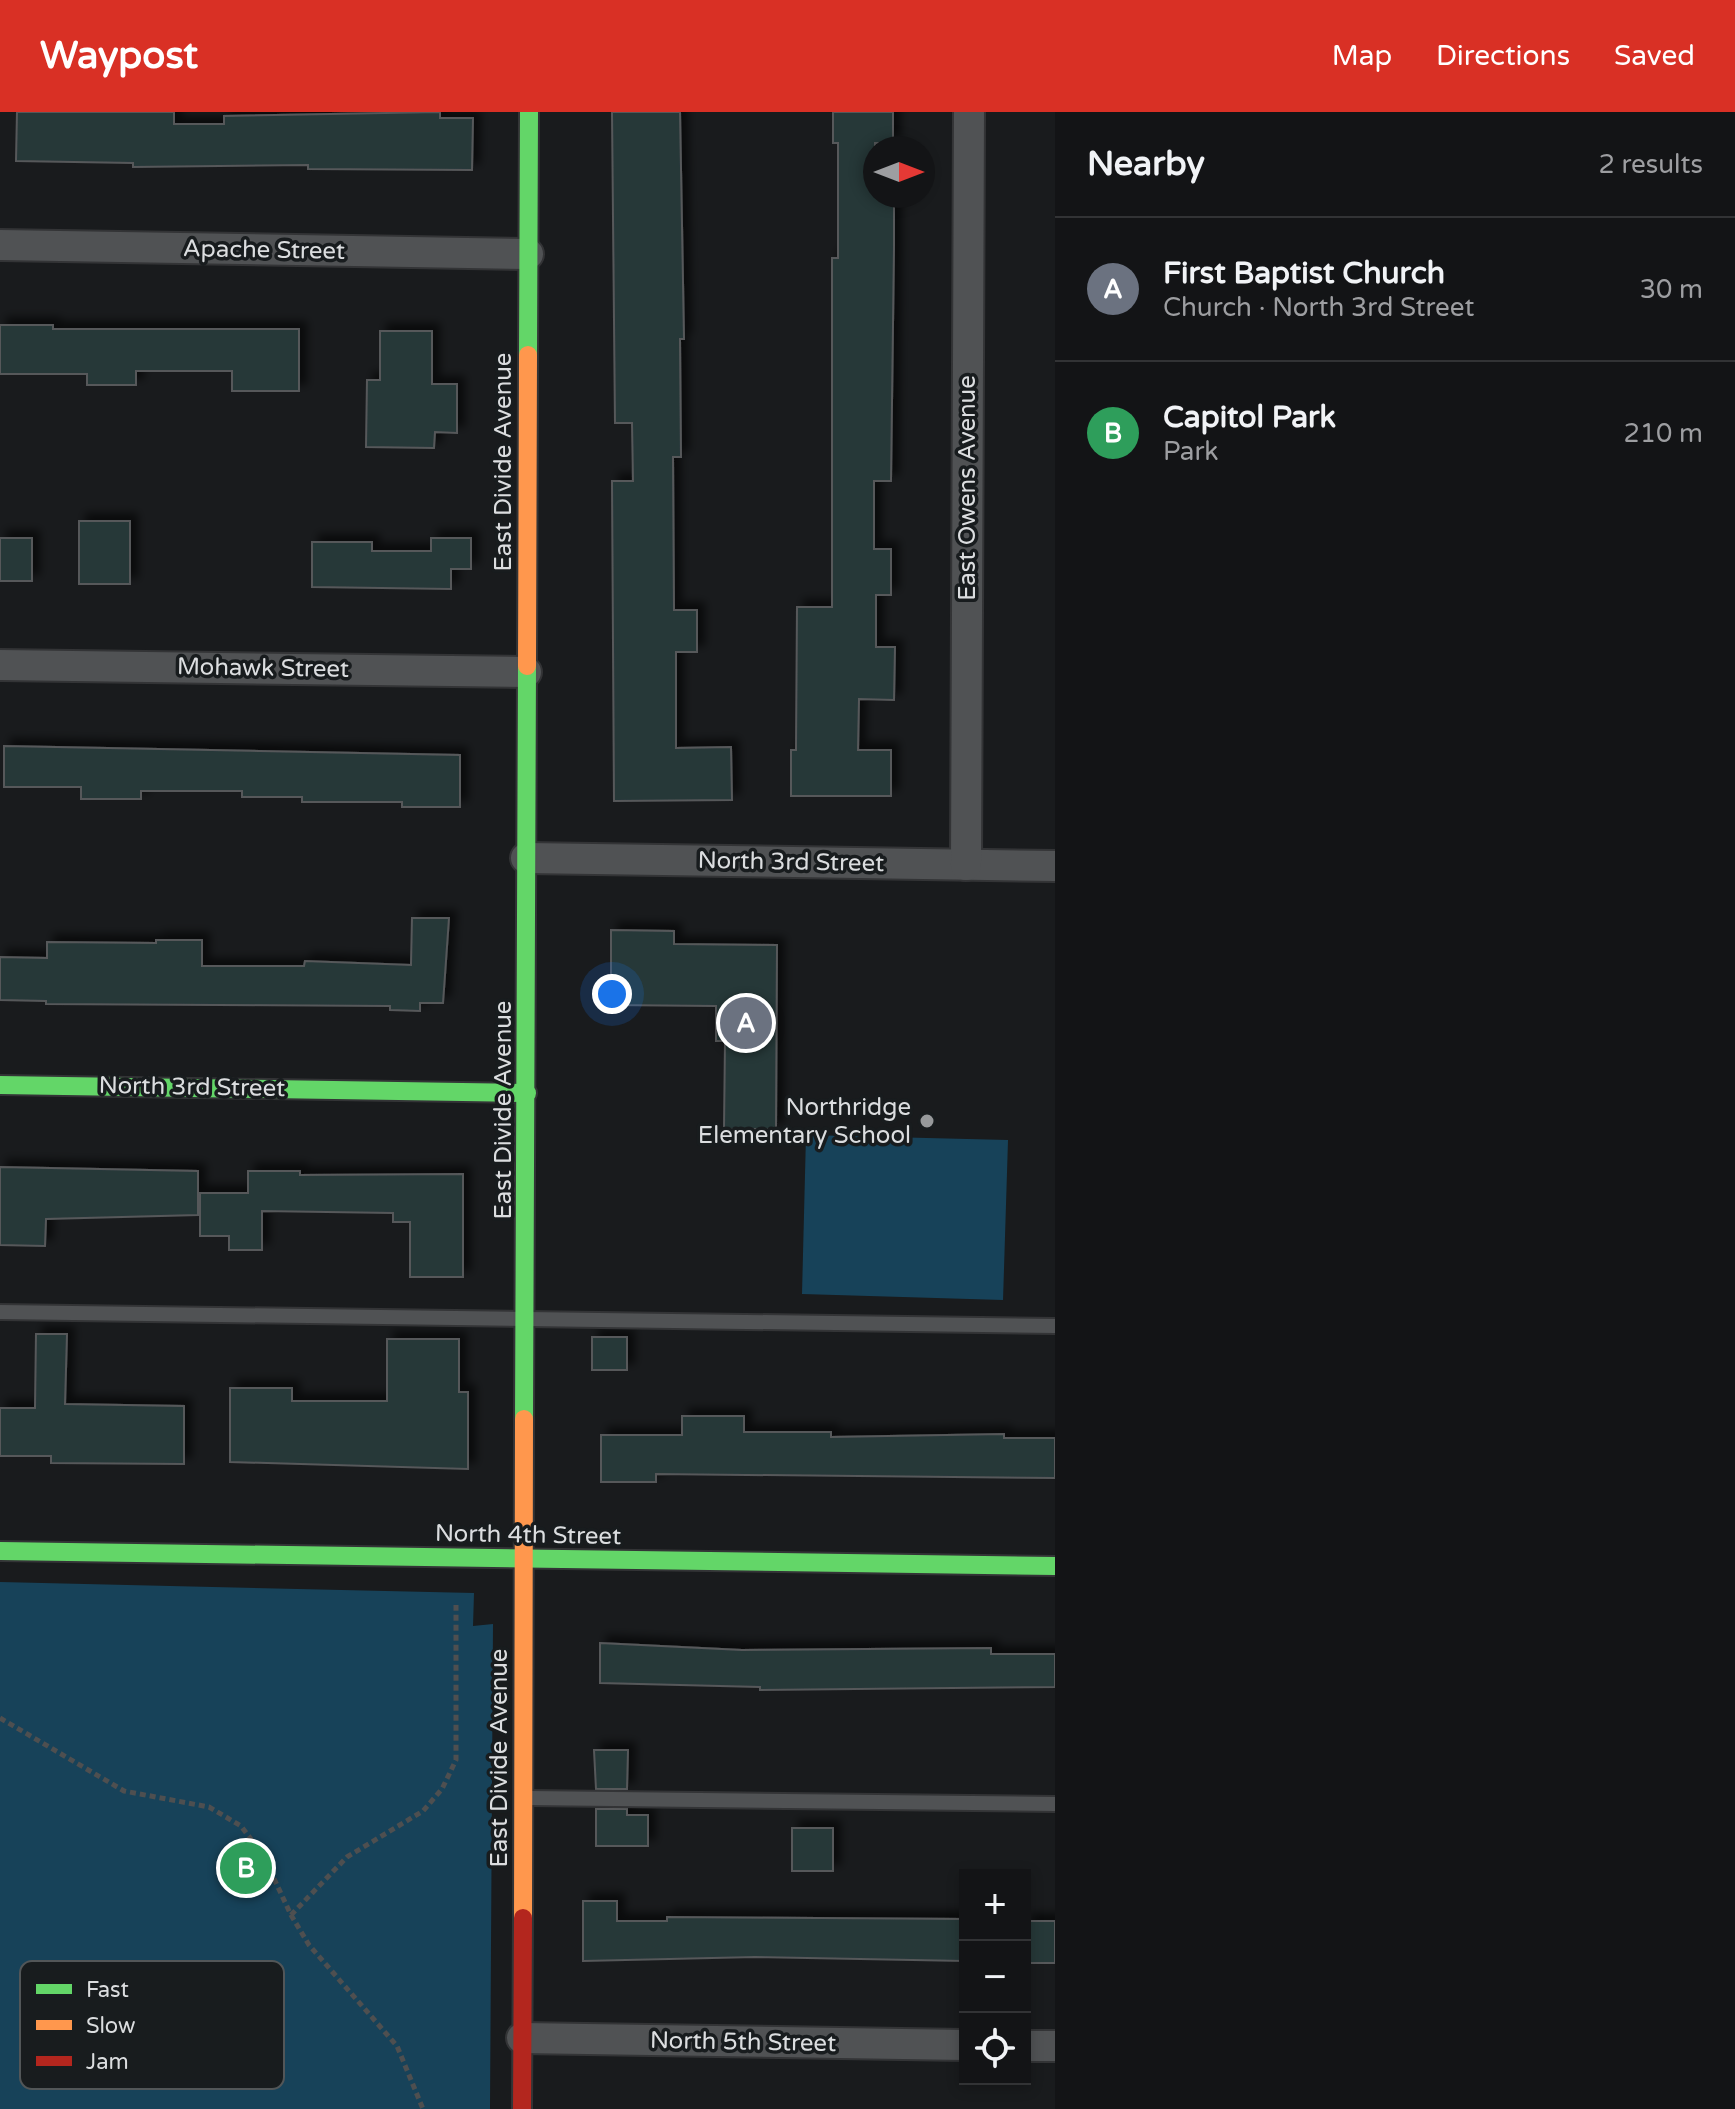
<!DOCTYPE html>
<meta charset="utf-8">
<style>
:root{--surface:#131416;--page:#202123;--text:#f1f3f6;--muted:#9d9ea1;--line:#323335;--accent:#d93025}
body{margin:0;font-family:"Varela Round",sans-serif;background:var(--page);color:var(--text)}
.controls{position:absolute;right:24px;bottom:24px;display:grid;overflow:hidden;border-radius:0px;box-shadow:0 4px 12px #0003}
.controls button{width:72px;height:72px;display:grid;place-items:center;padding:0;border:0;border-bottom:2px solid var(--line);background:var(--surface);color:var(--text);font:40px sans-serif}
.compass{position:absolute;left:863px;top:24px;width:72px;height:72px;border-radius:50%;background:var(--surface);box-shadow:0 4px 12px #0003;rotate:90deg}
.you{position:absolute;left:612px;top:882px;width:28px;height:28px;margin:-20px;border:6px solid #fff;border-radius:50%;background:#1a73e8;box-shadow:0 0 0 12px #1a73e833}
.badge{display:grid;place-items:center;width:52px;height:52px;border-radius:50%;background:var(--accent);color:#fff;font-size:26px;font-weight:700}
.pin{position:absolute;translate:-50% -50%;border:4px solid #fff;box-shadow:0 2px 8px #0006}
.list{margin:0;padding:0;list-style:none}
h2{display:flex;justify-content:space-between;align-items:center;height:104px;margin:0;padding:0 32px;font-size:34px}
h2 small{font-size:26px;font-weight:400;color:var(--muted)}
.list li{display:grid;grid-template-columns:52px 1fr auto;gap:24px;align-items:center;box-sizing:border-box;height:144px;padding:0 32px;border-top:2px solid var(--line)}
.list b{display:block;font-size:30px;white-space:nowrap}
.list p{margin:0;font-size:26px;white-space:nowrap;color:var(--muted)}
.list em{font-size:26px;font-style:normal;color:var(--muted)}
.icon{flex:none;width:44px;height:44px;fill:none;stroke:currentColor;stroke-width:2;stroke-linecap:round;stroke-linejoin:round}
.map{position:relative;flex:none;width:1055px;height:1997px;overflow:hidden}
header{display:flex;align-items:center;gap:48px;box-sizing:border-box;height:112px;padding:0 40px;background:var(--accent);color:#fff}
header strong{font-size:38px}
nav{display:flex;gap:44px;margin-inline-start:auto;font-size:28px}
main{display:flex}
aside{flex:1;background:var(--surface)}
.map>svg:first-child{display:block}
.green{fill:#174259}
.building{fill:#263739;stroke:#56585a;stroke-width:2;filter:url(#shadow)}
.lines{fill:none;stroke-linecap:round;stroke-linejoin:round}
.lane-casing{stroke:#333436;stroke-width:18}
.street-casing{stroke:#333436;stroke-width:34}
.fast-casing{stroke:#333436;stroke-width:22}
.slow-casing{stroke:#333436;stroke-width:22}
.jam-casing{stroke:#333436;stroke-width:22}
.path{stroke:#4e4f50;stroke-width:5;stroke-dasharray:6 4;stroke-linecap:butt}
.lane{stroke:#505254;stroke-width:14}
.street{stroke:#505254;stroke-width:30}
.fast{stroke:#63d668;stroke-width:18}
.slow{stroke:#ff974d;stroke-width:18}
.jam{stroke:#b3261e;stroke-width:18}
.poi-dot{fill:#97999b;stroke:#181c1e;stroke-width:3}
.labels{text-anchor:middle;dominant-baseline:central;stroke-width:7;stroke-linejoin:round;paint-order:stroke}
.street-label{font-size:24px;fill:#dbdddf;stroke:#181c1e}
.poi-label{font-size:24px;fill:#dbdddf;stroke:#181c1e;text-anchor:end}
.key{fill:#181c1e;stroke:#525658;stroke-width:2}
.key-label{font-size:22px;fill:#dbdddf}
</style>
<header>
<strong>Waypost</strong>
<nav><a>Map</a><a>Directions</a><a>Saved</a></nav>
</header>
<main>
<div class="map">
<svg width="1055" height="1997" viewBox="0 0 1055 1997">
<defs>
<filter id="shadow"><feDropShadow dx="7" dy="-7" stdDeviation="4" flood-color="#0009"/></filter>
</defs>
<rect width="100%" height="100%" fill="#191b1d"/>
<!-- green -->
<g class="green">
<polygon points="806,1023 1008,1028 1003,1188 802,1182"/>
<polygon points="0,1470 474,1481 473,1514 493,1512 490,1997 0,1997"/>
</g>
<!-- building -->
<g class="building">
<polygon points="17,0 174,0 174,12 224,12 224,4 440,0 440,6 473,6 472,58 308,57 308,53 133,55 133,51 16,49"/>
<polygon points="612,0 680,0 684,227 680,227 681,345 673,345 674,498 697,498 697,540 676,540 676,636 731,635 732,688 614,689 612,369 633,369 632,311 615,311"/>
<polygon points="833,0 893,0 893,31 875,31 875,84 894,84 894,134 891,369 874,369 874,437 891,437 891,483 876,483 876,535 895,535 894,588 859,587 858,638 891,638 891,684 791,684 791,638 796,638 797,495 832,495 832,146 838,146 838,31 833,31"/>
<polygon points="0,213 53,213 53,217 299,217 299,279 232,279 232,259 136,259 136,273 87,273 87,262 0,262"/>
<polygon points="380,219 432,219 432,272 457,272 457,321 435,320 434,336 366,335 367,268 380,268"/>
<rect x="79" y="409" width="51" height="63"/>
<rect x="0" y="426" width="32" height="43"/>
<polygon points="431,426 471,426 471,457 451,457 451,477 312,475 312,430 372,430 372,439 431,439"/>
<polygon points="4,634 460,643 460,695 402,695 402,690 302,690 302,685 242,685 242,679 141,679 141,687 81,687 81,675 4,675"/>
<polygon points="412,806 449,806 443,891 420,891 420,899 390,898 390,894 46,892 46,889 0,888 0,845 47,846 47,830 156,831 156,828 202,828 202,854 304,854 305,849 411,853"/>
<polygon points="611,818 674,819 674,832 777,833 776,1017 724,1017 725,929 716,929 716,894 611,893"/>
<polygon points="0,1055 198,1059 198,1103 46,1107 45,1134 0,1133"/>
<polygon points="248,1059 300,1059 300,1063 463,1062 463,1165 410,1165 410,1110 393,1110 393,1101 262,1099 262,1138 229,1138 229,1124 200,1124 200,1081 248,1081"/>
<polygon points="36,1222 67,1222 65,1292 184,1294 184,1352 51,1351 51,1344 0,1344 0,1296 35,1296"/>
<rect x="592" y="1225" width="35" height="33"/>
<polygon points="387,1227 459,1227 459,1280 468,1280 468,1357 230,1350 230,1276 292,1276 292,1289 387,1289"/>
<polygon points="682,1304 744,1304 744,1320 831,1320 831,1325 1004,1322 1004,1326 1055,1326 1055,1366 656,1362 656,1370 601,1370 601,1323 682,1323"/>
<polygon points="600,1531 742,1538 991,1536 991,1542 1055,1542 1055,1575 760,1578 760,1575 600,1571"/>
<polygon points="594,1638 628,1638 627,1677 596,1677"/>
<polygon points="596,1697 627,1697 627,1703 648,1703 648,1734 596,1734"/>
<rect x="792" y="1716" width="41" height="43"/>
<polygon points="583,1789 617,1789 617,1809 667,1809 667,1805 965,1807 965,1849 755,1845 583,1849"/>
<rect x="1025" y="1809" width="30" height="42"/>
</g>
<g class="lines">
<!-- lane casing -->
<g class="lane-casing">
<g id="lane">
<polyline points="0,1200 1055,1214"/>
<polyline points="528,1686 1055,1692"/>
</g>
</g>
<!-- street casing -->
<g class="street-casing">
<g id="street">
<polyline points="0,133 528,142"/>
<polyline points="0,553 526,560"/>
<polyline points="526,746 1055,754"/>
<polyline points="966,753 969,0"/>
<polyline points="522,1926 965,1933"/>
<polyline points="1025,1934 1055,1934"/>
</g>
</g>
<!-- fast casing -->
<g class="fast-casing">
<g id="fast">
<polyline points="528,243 529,0"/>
<polyline points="0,973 527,981"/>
<polyline points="524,1307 527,554"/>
<polyline points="0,1439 1055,1454"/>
</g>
</g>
<!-- slow casing -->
<g class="slow-casing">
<g id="slow">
<polyline points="527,554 528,243"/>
<polyline points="523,1806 524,1307"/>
</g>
</g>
<!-- jam casing -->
<g class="jam-casing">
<polyline id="jam" points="522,1997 523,1806"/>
</g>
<!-- path -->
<g class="path">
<polyline points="0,1606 124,1679 209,1695 241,1714 263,1743 291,1803 309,1833 397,1934 423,1997"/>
<polyline points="291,1803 347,1745 423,1699 442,1677 456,1648 456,1493"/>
</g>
<!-- lane -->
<use href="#lane" class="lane"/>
<!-- street -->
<use href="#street" class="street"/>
<!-- fast -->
<use href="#fast" class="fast"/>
<!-- slow -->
<use href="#slow" class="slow"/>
<!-- jam -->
<use href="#jam" class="jam"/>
</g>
<!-- markers -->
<circle class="poi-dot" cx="927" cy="1009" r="8"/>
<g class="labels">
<!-- street labels -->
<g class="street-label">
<text transform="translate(264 138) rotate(1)">Apache Street</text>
<text transform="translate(503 350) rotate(-90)">East Divide Avenue</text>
<text transform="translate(967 376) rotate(-90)">East Owens Avenue</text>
<text transform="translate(263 556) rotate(1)">Mohawk Street</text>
<text transform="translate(791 750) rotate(1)">North 3rd Street</text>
<text transform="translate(192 975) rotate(1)">North 3rd Street</text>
<text transform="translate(503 998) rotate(-90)">East Divide Avenue</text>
<text transform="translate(528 1423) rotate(1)">North 4th Street</text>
<text transform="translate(499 1646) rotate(-90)">East Divide Avenue</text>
<text transform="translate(743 1930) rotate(1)">North 5th Street</text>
</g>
<!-- poi labels -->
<g class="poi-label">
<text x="911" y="995">Northridge<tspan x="911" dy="28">Elementary School</tspan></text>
</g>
</g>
<!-- legend -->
<rect x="20" y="1849" width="264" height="128" rx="12" class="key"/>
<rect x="36" y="1872" width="36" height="10" fill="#63d668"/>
<rect x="36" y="1908" width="36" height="10" fill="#ff974d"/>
<rect x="36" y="1944" width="36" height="10" fill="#b3261e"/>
<g class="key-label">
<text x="86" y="1885">Fast</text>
<text x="86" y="1921">Slow</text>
<text x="86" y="1957">Jam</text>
</g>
</svg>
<div class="controls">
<button>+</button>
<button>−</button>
<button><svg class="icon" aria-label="locate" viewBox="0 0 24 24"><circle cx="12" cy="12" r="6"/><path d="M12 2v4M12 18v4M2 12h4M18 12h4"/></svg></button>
</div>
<svg class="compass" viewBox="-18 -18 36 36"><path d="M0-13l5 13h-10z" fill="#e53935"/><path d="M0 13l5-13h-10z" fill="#9d9ea1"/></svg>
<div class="you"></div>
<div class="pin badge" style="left:746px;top:911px;background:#6b7280">A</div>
<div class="pin badge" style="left:246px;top:1756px;background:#2e9e5b">B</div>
</div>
<aside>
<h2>Nearby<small>2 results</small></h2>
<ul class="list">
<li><span class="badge" style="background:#6b7280">A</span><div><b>First Baptist Church</b><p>Church · North 3rd Street</p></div><em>30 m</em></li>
<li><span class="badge" style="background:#2e9e5b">B</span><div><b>Capitol Park</b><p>Park</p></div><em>210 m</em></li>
</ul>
</aside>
</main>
